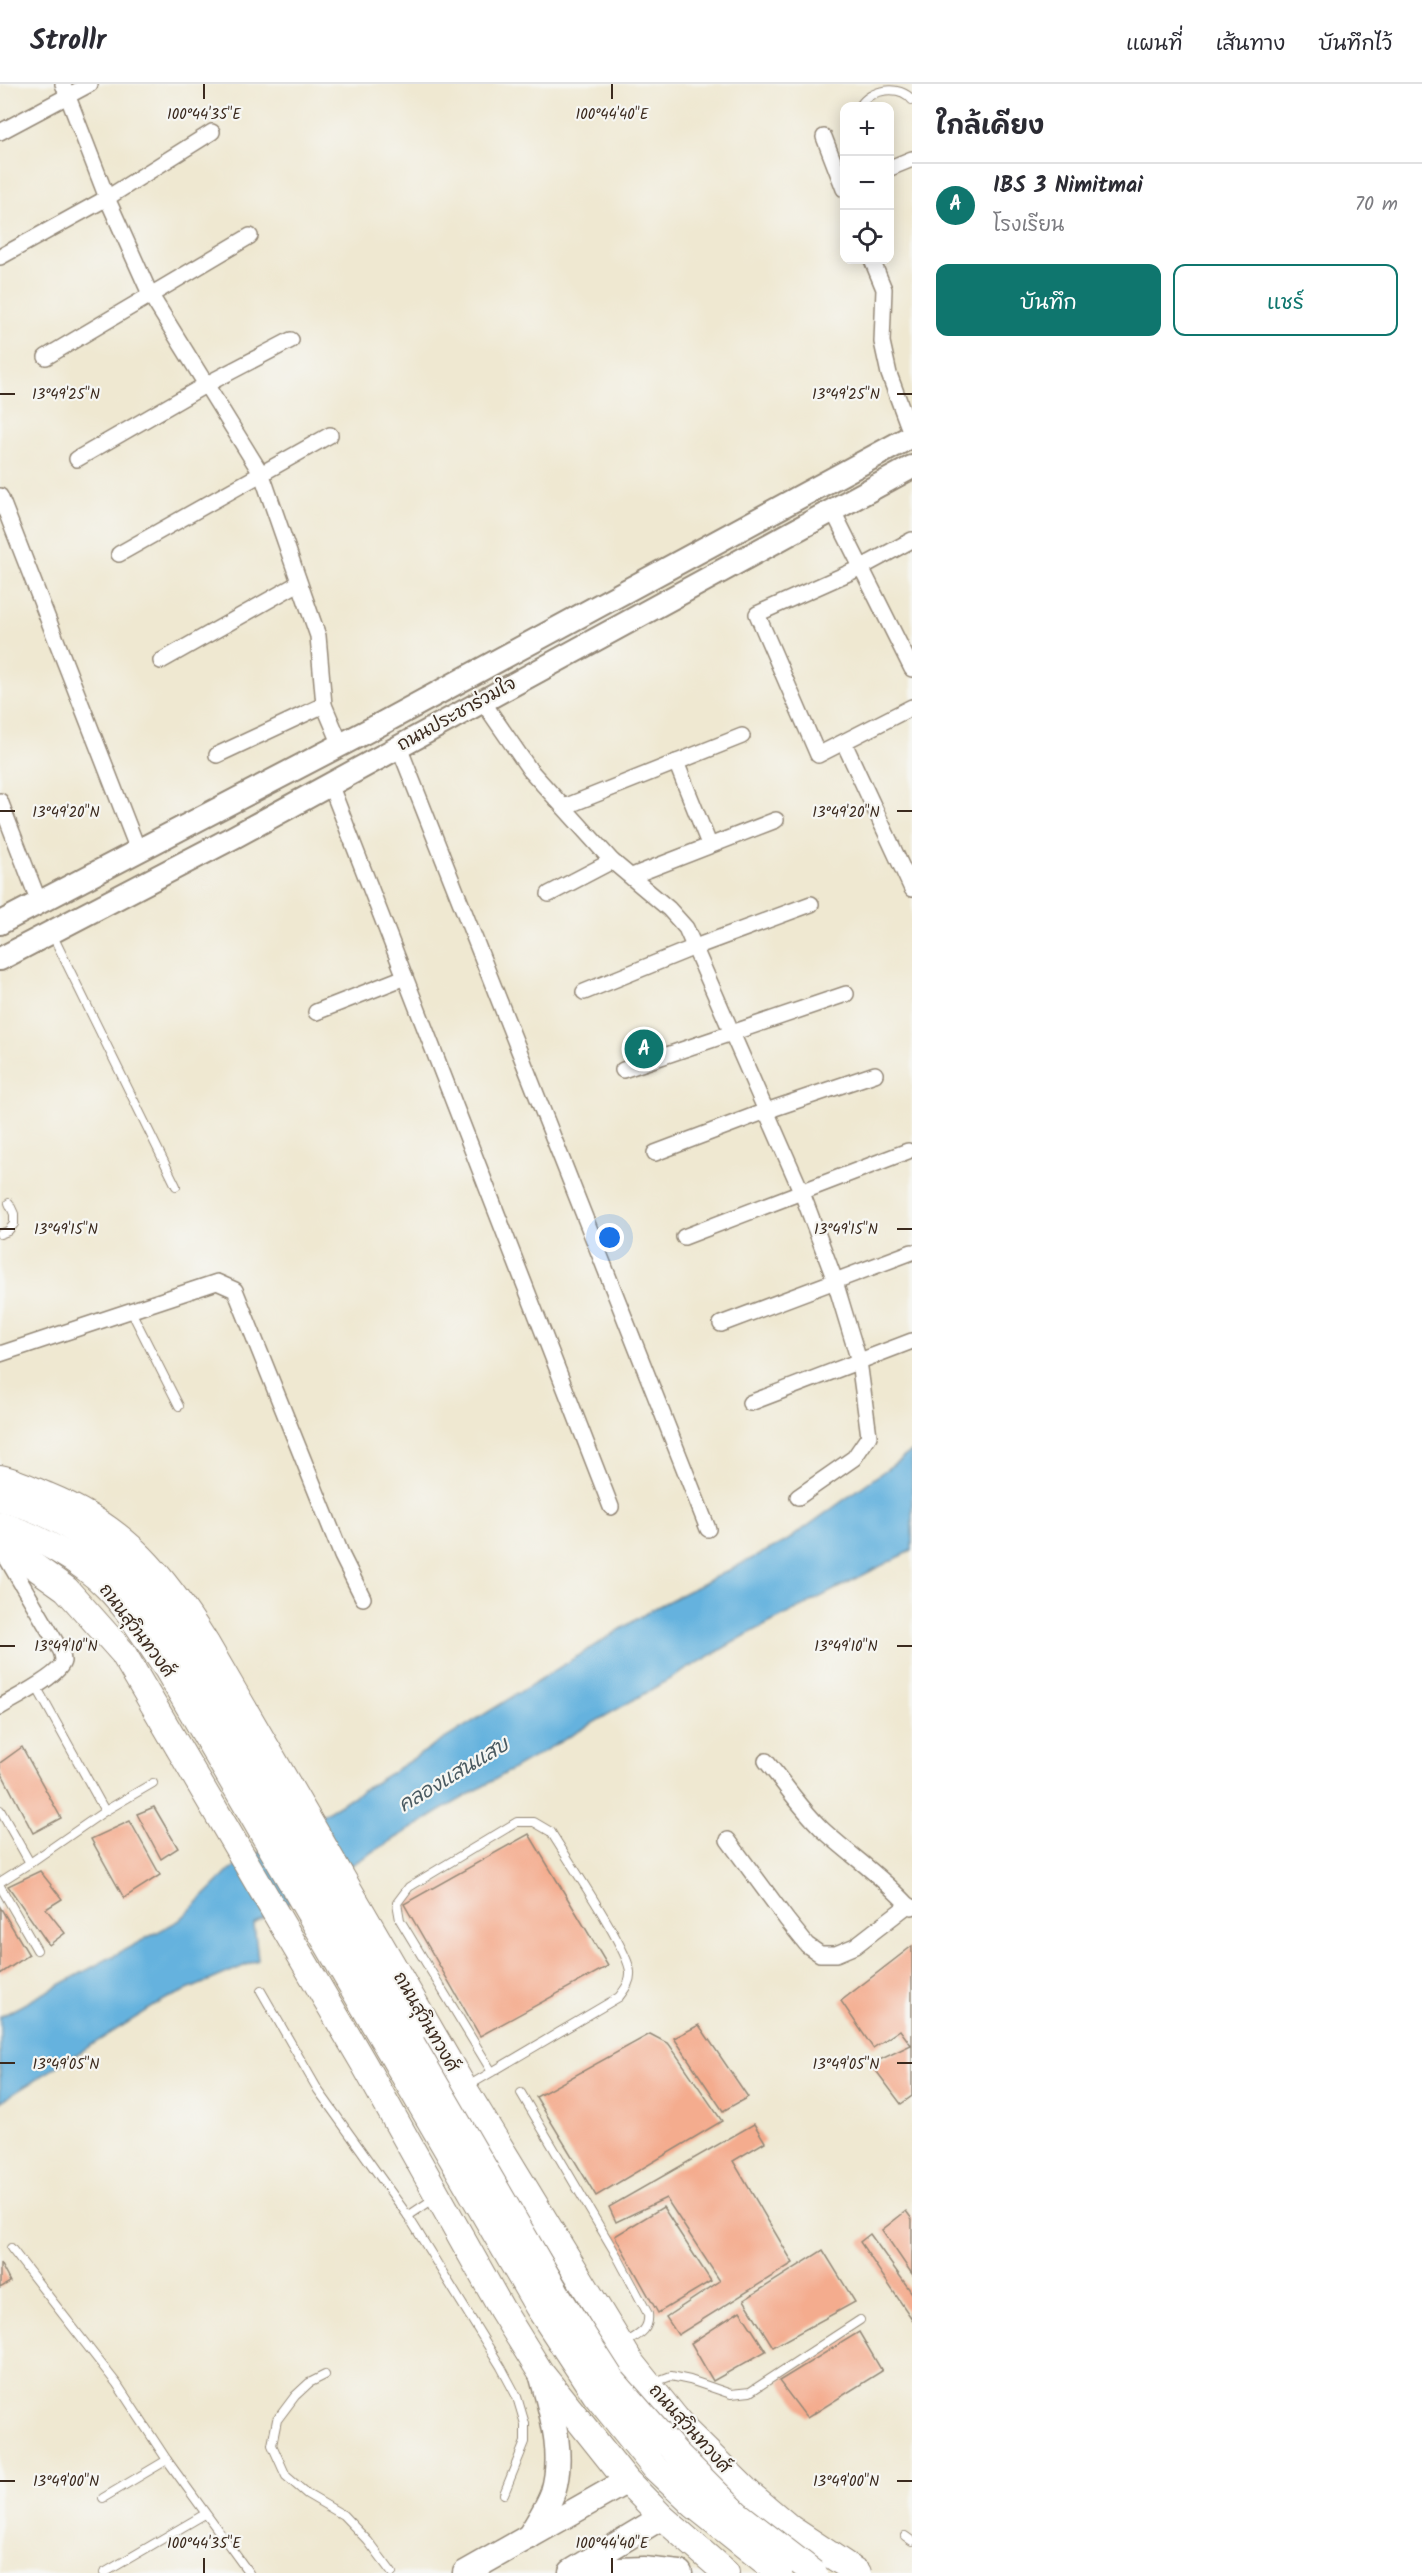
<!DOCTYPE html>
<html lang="th">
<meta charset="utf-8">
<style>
:root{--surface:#fff;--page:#f2f2f3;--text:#2b2b33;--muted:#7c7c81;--line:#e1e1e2;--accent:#0f766e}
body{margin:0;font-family:Kalam,"Playpen Sans Thai",sans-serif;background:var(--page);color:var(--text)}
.controls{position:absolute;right:18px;top:18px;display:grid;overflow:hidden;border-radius:12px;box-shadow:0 3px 15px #0003}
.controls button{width:54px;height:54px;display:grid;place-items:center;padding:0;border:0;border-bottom:2px solid var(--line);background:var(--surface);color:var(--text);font:30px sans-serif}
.you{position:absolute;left:610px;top:1154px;width:21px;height:21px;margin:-15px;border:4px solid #fff;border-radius:50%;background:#1a73e8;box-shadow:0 0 0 9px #1a73e833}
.badge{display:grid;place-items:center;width:39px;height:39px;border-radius:50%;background:var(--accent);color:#fff;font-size:20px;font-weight:700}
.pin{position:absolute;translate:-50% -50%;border:3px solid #fff;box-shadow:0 2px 6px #0006}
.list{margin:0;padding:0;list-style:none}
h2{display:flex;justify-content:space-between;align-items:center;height:78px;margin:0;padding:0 24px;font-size:26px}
h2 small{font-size:20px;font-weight:400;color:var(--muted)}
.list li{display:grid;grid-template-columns:39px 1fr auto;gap:18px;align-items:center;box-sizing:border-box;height:84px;padding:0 24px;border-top:2px solid var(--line)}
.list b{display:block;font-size:22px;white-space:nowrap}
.list p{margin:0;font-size:20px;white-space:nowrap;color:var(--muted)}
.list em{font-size:20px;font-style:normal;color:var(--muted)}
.actions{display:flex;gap:12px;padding:18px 24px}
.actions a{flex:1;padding:14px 0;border:2px solid var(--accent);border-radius:12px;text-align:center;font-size:21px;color:var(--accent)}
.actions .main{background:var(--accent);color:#fff}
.icon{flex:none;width:33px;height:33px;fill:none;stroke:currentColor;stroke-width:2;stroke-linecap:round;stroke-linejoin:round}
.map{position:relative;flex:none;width:912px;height:2489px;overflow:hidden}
header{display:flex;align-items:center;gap:36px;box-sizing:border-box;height:84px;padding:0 30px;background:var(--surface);border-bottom:2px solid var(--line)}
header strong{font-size:28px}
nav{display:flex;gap:33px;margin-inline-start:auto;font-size:21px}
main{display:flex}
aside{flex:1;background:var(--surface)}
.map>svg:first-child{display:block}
.water{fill:#65b2de;stroke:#506e7e;stroke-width:1.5}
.building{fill:#f4ac8e}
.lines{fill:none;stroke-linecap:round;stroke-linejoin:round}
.service-casing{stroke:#958978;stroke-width:10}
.minor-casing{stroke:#958978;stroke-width:18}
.secondary-casing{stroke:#958978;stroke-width:26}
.primary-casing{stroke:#958978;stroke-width:27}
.trunk-casing{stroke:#958978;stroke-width:28}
.service{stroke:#fff;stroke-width:8}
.minor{stroke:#fff;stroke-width:15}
.secondary{stroke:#fff;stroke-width:22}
.primary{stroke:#fff;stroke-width:24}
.trunk{stroke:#fff;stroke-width:26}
.trunk-bridge-casing{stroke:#958978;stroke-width:28;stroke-linecap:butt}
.trunk-bridge{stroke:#fff;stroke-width:26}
.ticks{fill:none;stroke:#3b2a1e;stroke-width:2}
.labels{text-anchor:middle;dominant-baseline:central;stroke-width:4.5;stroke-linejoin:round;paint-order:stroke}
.street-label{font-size:18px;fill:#3b2a1e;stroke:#f6f6f2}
.water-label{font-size:20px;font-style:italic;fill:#4a5a61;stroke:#f6f6f2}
.ticks-label{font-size:15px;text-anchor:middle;fill:#3b2a1e;stroke:#f6f6f2;stroke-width:4.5;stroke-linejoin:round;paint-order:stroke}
</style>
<header>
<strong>Strollr</strong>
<nav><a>แผนที่</a><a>เส้นทาง</a><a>บันทึกไว้</a></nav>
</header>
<main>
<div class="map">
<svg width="912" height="2489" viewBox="0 0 912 2489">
<rect width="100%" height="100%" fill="#f6f6f2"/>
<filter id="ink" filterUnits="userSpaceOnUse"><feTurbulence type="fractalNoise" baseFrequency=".0167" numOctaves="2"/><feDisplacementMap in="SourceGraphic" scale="12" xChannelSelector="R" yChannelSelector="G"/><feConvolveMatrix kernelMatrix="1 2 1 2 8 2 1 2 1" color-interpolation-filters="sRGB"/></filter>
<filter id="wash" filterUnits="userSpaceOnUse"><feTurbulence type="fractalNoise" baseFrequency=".008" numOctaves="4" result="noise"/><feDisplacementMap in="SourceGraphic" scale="24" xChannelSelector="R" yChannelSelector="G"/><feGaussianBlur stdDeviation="1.35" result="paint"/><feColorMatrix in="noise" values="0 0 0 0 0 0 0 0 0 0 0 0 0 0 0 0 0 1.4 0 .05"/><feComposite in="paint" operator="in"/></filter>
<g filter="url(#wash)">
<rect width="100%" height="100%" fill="#efe8d1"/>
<!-- water -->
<polygon class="water" points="912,1367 912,1466 748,1550 447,1723 254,1840 258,1876 164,1916 0,2018 0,1933 180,1836 231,1785 347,1716 653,1525 788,1456"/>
<g id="blocks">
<!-- building -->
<g class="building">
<polygon points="22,1663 61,1734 33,1749 0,1686 0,1679"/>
<polygon points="154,1723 178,1764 161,1775 137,1730"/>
<polygon points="130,1737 160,1791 124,1814 91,1755"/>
<polygon points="529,1750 608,1882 480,1952 404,1820"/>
<polygon points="40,1787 62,1815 46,1825 65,1849 49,1861 8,1802"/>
<polygon points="0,1823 29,1871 0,1890"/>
<polygon points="912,1862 912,2012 901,2020 871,1980 911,1961 900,1946 873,1964 841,1917"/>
<polygon points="699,1941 748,2013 723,2027 674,1954"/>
<polygon points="650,1950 669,1960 722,2037 596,2112 536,2013"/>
<polygon points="754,2040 765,2058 733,2077 793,2179 678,2251 666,2233 720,2197 666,2114 616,2138 609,2123"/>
<polygon points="663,2123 711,2197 658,2229 615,2152"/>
<polygon points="906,2127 912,2135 912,2190 882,2146"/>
<polygon points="870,2150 912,2209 912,2235 860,2158"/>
<polygon points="823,2166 855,2218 773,2263 744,2216"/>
<polygon points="0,2179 10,2198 0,2204"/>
<polygon points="740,2227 766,2267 713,2297 691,2259"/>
<polygon points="859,2248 882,2287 807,2334 779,2297"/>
</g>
</g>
</g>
<g filter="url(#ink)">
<use href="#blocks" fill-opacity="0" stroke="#958978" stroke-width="1.5"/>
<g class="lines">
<!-- service casing -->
<g class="service-casing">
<g id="service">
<path d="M860,22C870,5 900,0 912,16"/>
<polyline points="52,850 176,1102"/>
<polyline points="0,1150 8,1147 14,1140 14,1130 9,1119"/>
<polyline points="131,1227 179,1322"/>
<polyline points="0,1726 30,1779 105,1727 36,1602"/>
<polyline points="105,1727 153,1699"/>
<polyline points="0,1798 30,1779"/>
<polyline points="0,1802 37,1866"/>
<polyline points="261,1907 318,2006 408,2132"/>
<path d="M468,2002L619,1913C625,1905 631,1898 630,1888C629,1866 566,1773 551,1748L534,1738H517L409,1803L397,1819L400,1836L492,1988"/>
<path d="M521,2009L617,2172L648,2230C650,2247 638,2251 625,2259"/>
<polyline points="435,2114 408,2132 501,2283 517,2313 525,2340 525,2358 504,2410"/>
<polyline points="11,2164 117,2300 167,2376 249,2489"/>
<polyline points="325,2291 309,2299 295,2312 277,2336 272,2361 286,2392 307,2410 343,2431 368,2457 392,2489"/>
<polyline points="652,2299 671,2292 690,2296 731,2310 750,2308 860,2236"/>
<polyline points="103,2414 167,2376"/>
<polyline points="905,2452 912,2457"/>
<polyline points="104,2489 205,2430"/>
</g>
</g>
<!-- minor casing -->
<g class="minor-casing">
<g id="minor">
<polyline points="63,0 107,114 150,210 262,391 318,552 324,621 341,661"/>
<polyline points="0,48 90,0"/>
<polyline points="824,53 844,105"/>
<polyline points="890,84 912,75"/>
<polyline points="0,173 107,114 212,48"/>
<polyline points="872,176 884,205 882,258 889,290 912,352"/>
<polyline points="46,273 250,152"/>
<polyline points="77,375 207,300 291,256"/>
<polyline points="0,412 138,766"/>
<polyline points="832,425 912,585"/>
<polyline points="912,456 862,483 757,530 818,671 912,623"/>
<polyline points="119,470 330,351"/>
<polyline points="161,577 299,499"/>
<polyline points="483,618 530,686 612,777 669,825 686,844 802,1109 833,1191 859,1277 869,1352 854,1374 798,1413"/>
<polyline points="844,659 912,805"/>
<polyline points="399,663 708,1445"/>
<polyline points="217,671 324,621"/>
<polyline points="676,678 709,760"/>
<polyline points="330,700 611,1423"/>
<polyline points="0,717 39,818"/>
<polyline points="564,723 742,652"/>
<polyline points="632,792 776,736"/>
<polyline points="549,810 612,777"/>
<polyline points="584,908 695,863 811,820"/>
<polyline points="316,928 405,893"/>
<polyline points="623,986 846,910"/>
<polyline points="655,1069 766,1027 875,990"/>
<polyline points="684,1153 908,1067"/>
<polyline points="721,1240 912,1168"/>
<polyline points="0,1270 217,1198 235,1206 342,1472 363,1514"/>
<polyline points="750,1319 912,1257"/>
<path d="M0,1623C13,1615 61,1591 63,1577C63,1574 62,1570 61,1567L3,1468"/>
<path d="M766,1677C784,1699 801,1725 822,1745C850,1771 882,1792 908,1821"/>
<polyline points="728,1756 787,1836 807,1861 820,1870 836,1870 855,1862 908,1821 912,1823"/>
</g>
</g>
<!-- secondary casing -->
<g class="secondary-casing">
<g id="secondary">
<polyline points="0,839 377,642 912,352"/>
<polyline points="0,875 234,753 912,383"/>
</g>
</g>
<!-- primary casing -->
<g class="primary-casing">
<g id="primary">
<path d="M529,2453C537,2439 548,2423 553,2408C565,2368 551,2328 541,2289"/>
<polyline points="574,2486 662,2433"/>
<polyline points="571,2488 643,2485 680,2489"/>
<polyline points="465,2489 627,2397"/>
</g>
</g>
<!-- trunk casing -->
<g class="trunk-casing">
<g id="trunk">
<path d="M0,1394C16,1397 33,1406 48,1412C126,1444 164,1492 207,1561L464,2004L632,2280L686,2347L751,2411L790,2444L858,2489"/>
<path d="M0,1415C89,1433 137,1500 185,1571L412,1960"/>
<path d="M0,1441C35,1450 82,1477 107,1503C130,1526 148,1558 167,1585L392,1971"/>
<polyline points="0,1465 24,1475 66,1505 123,1569 364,1980 502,2226 541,2289 627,2397 662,2433 726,2489"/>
</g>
</g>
<!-- service -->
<use href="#service" class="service"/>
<!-- minor -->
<use href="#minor" class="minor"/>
<!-- secondary -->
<use href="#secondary" class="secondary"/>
<!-- primary -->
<use href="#primary" class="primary"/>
<!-- trunk -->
<use href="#trunk" class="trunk"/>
<!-- trunk-bridge casing -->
<g class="trunk-bridge-casing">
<g id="trunk-bridge">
<polyline points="412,1960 560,2215 612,2296 677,2370 736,2429 814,2489"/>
<polyline points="392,1971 538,2223 595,2310 655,2384 694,2421 779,2489"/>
</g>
</g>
<!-- trunk-bridge -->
<use href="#trunk-bridge" class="trunk-bridge"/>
</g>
</g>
<!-- ticks -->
<path class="ticks" d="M204,0V15M612,0V15M0,310H15M897,310H912M0,727H15M897,727H912M0,1145H15M897,1145H912M0,1562H15M897,1562H912M0,1979H15M897,1979H912M0,2397H15M897,2397H912M204,2474V2489M612,2474V2489"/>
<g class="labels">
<!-- street labels -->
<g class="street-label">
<text transform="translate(457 631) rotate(-29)">ถนนประชาร่วมใจ</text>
<text transform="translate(136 1547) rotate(53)">ถนนสุวินทวงศ์</text>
<text transform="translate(425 1938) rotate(60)">ถนนสุวินทวงศ์</text>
<text transform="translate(689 2345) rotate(48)">ถนนสุวินทวงศ์</text>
</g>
<!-- water labels -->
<g class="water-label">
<text transform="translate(454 1692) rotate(-31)">คลองแสนแสบ</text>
</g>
</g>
<g class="ticks-label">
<text x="204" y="35">100°44'35"E</text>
<text x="612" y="35">100°44'40"E</text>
<text x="66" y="315">13°49'25"N</text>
<text x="846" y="315">13°49'25"N</text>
<text x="66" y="733">13°49'20"N</text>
<text x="846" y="733">13°49'20"N</text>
<text x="66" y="1150">13°49'15"N</text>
<text x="846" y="1150">13°49'15"N</text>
<text x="66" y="1567">13°49'10"N</text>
<text x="846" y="1567">13°49'10"N</text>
<text x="66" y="1985">13°49'05"N</text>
<text x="846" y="1985">13°49'05"N</text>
<text x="66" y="2402">13°49'00"N</text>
<text x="846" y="2402">13°49'00"N</text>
<text x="204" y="2464">100°44'35"E</text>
<text x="612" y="2464">100°44'40"E</text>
</g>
</svg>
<div class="controls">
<button>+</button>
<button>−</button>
<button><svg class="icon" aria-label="locate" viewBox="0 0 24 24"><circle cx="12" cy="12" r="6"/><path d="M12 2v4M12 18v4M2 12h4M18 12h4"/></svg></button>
</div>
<div class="you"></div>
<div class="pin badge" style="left:644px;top:965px">A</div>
</div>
<aside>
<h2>ใกล้เคียง<small></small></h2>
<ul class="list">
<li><span class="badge">A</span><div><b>IBS 3 Nimitmai</b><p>โรงเรียน</p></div><em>70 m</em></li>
</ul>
<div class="actions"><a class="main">บันทึก</a><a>แชร์</a></div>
</aside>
</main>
